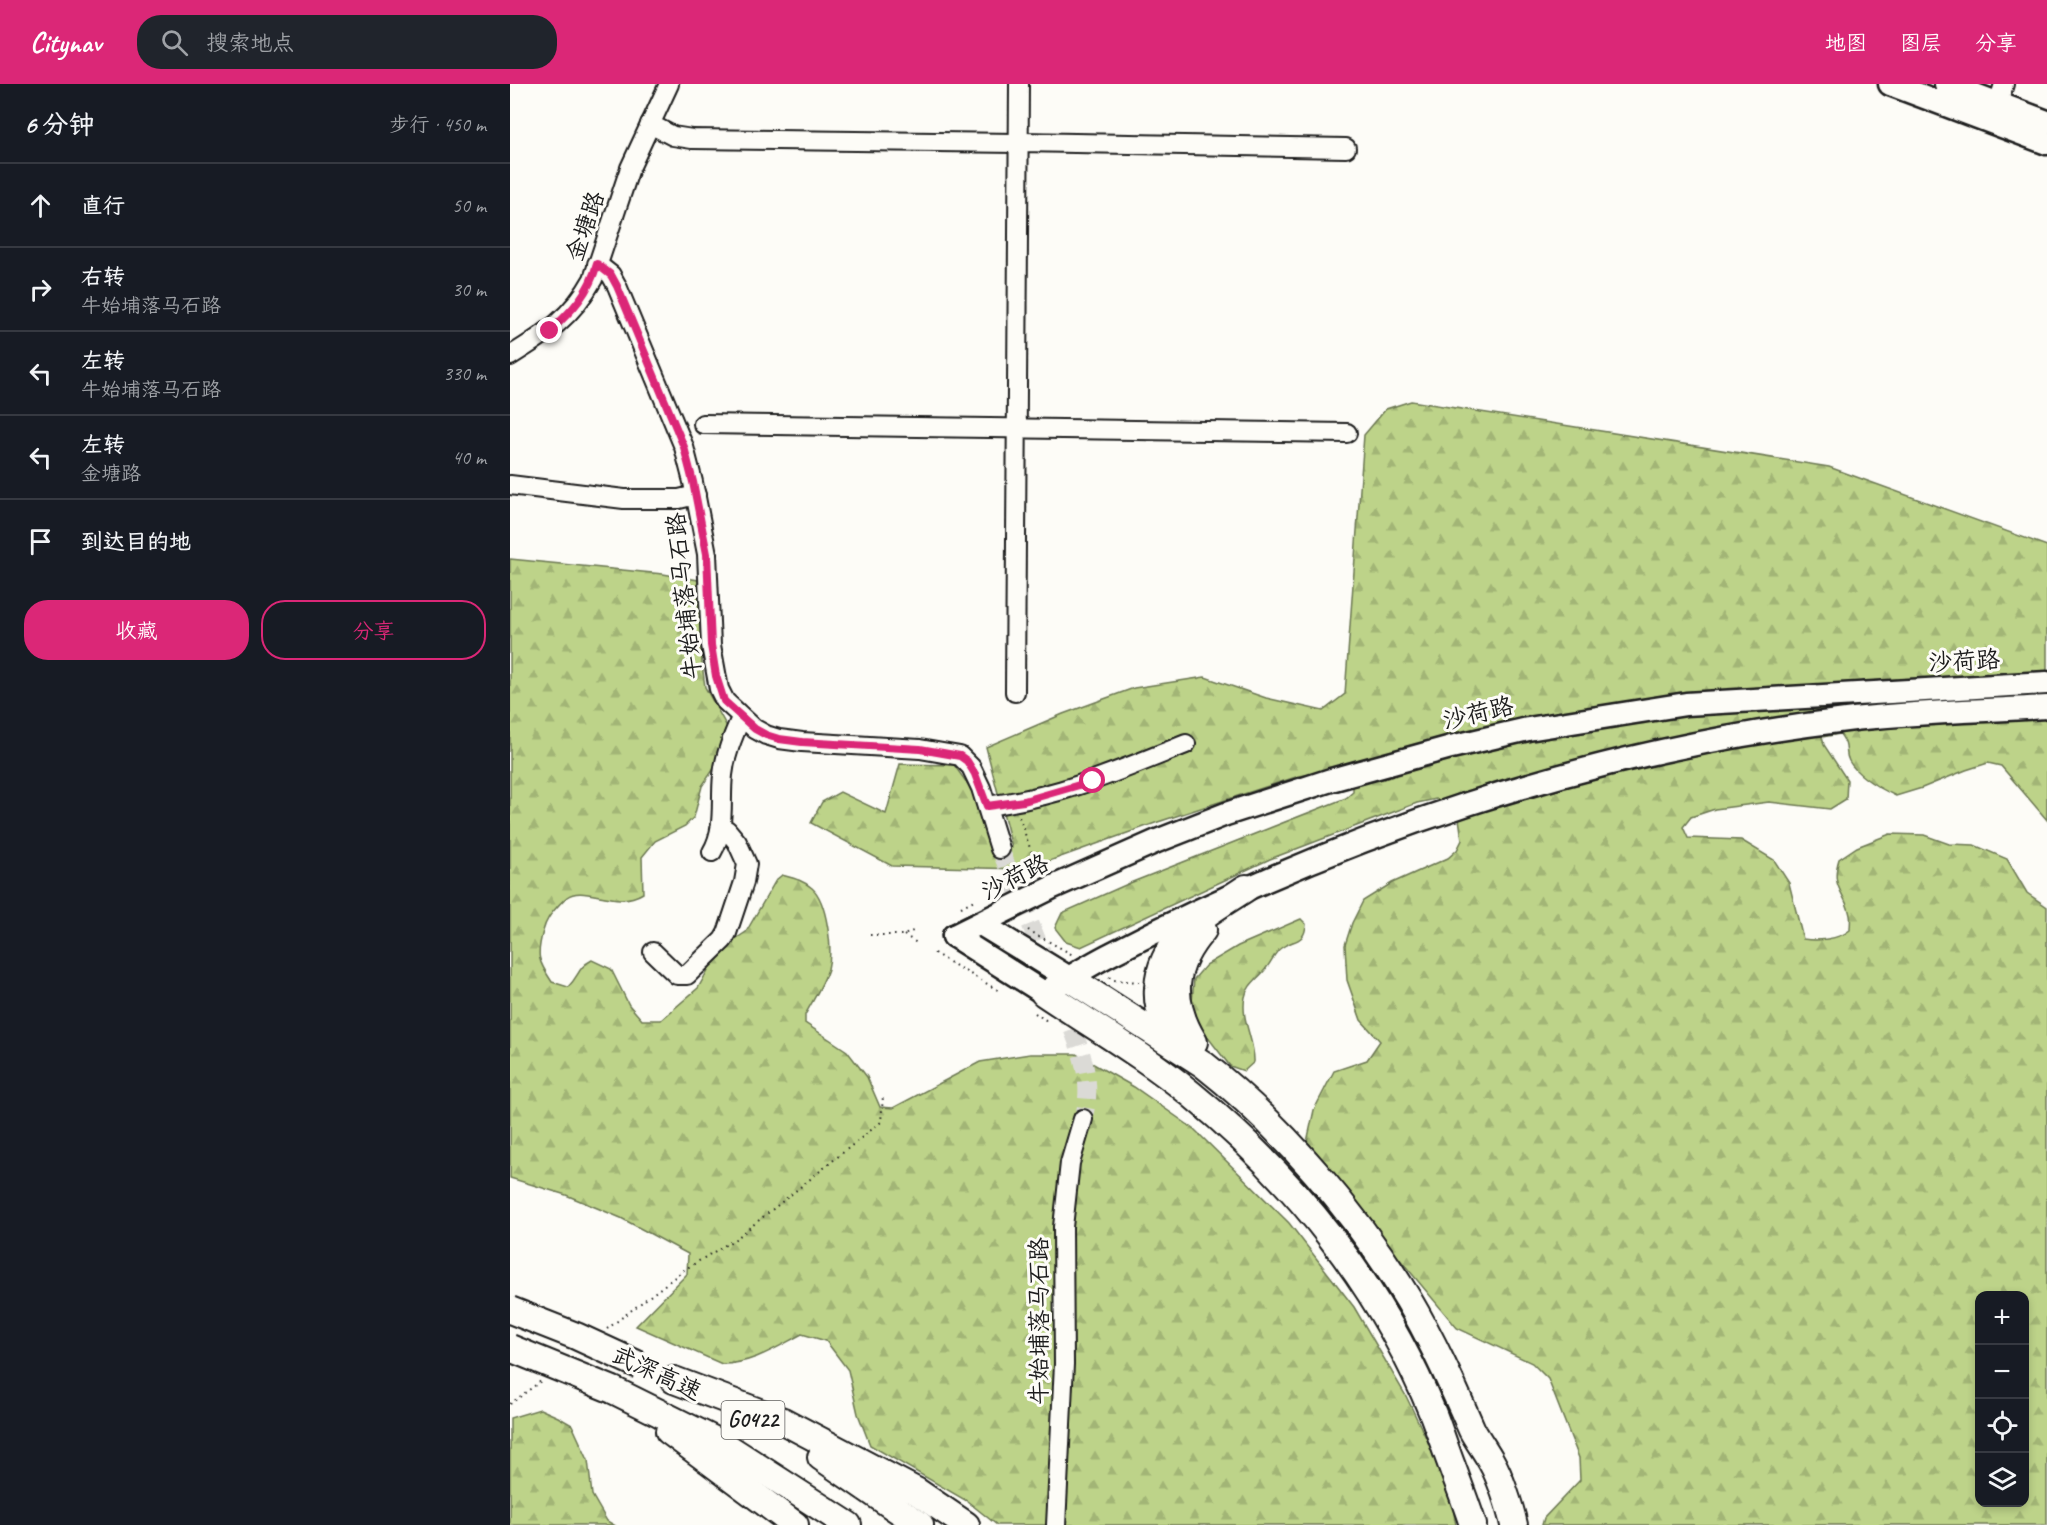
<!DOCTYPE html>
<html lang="zh">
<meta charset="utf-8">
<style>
:root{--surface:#171b24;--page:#20242c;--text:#f1f3f6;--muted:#9ea1a6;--line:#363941;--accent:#db2777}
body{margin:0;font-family:Caveat,"LXGW WenKai TC",sans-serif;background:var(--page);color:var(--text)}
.controls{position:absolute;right:18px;bottom:18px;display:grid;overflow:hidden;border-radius:12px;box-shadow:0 3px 9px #0003}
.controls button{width:54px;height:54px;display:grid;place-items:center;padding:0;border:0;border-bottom:2px solid var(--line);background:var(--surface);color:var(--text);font:30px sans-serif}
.stop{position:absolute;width:18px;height:18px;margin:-14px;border:4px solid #db2777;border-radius:50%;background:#fff}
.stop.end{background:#db2777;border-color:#fff;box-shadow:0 2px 6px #0008}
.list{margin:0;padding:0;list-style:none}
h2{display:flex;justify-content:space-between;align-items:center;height:78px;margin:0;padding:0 24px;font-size:26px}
h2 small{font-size:20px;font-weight:400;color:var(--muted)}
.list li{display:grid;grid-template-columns:39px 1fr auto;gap:18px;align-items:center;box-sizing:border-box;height:84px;padding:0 24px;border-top:2px solid var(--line)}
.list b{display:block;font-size:22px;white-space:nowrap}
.list p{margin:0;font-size:20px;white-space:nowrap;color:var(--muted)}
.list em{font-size:20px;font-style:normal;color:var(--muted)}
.actions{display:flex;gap:12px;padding:18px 24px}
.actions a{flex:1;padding:14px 0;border:2px solid var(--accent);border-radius:24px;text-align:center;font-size:21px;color:var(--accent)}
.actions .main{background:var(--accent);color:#fff}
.icon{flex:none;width:33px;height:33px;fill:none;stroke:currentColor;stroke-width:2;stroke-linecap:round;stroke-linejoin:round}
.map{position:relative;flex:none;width:1537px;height:1441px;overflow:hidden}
header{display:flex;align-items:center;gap:36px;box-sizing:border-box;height:84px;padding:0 30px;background:var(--accent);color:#fff}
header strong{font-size:28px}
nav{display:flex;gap:33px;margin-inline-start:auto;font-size:21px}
.search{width:420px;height:54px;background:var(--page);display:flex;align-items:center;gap:15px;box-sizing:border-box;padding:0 21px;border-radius:24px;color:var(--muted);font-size:22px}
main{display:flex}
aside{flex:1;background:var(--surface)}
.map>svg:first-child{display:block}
.forest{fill:url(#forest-firs);stroke:#6c7852;stroke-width:1.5;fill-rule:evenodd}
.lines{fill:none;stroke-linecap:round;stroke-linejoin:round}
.minor-tunnel{stroke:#dbdad6;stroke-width:18;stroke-dasharray:18 9;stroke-linecap:butt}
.minor-casing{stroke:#1c1c1c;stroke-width:22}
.major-casing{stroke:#1c1c1c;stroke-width:27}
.highway-casing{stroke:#1c1c1c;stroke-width:30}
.path{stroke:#1c1c1c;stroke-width:2;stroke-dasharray:1.5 4.5;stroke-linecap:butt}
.minor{stroke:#fdfcf7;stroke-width:18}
.major{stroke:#fdfcf7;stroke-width:22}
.highway{stroke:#fdfcf7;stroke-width:26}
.highway-bridge-casing{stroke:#1c1c1c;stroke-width:30;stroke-linecap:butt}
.highway-bridge{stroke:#fdfcf7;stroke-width:26}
.route{stroke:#db2777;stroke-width:8}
.labels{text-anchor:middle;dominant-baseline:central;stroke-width:6;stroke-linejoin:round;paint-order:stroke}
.shield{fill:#fdfcf7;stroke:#605f5e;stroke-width:1.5}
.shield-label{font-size:22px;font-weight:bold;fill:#1c1c1c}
.street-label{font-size:24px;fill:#1c1c1c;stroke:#fdfcf7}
</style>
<header>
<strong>Citynav</strong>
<div class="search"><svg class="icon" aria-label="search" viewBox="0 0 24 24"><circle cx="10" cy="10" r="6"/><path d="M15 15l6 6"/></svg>搜索地点</div>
<nav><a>地图</a><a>图层</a><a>分享</a></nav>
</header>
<main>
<aside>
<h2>6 分钟<small>步行 · 450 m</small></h2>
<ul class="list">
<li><svg class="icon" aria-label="ahead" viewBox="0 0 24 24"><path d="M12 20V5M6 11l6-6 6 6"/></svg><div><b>直行</b></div><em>50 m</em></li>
<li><svg class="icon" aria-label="right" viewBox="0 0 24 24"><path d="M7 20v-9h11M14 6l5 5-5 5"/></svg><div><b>右转</b><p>牛始埔落马石路</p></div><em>30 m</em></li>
<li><svg class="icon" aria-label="left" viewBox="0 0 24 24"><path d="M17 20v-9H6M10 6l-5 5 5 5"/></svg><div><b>左转</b><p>牛始埔落马石路</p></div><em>330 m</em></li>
<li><svg class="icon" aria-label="left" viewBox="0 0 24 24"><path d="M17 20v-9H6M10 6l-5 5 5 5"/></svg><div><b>左转</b><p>金塘路</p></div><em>40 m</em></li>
<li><svg class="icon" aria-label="arrive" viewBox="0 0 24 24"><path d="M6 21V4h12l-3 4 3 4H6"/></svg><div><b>到达目的地</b></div></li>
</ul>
<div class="actions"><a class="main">收藏</a><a>分享</a></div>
</aside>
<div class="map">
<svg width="1537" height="1441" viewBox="0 0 1537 1441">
<defs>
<pattern id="forest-firs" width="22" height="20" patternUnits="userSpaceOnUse" patternTransform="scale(1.5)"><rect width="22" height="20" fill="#bdd389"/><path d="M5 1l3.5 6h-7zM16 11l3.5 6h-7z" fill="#a2b576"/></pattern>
</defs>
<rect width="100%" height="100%" fill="#fdfcf7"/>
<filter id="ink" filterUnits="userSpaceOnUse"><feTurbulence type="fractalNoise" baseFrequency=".0167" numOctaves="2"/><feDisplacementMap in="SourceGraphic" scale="12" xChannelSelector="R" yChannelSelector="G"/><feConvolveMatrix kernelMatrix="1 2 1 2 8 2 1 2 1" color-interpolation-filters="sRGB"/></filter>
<g filter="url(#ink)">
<!-- forest -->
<g class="forest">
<path d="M901,317L1319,383L1537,462V736L1491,682L1478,679L1456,686L1412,704L1386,712C1371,705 1348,693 1339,677C1334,668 1340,663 1330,650L1312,653L1314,661L1337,696L1336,715L1320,725L1259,718L1205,725L1181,733L1173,743L1178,754L1231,756L1264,776L1279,799L1293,855C1307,857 1328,856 1340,846C1340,842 1341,836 1340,831C1335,807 1320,804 1329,775L1347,763L1380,750L1414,751L1439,760L1464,761L1497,775L1517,809L1537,823V1441H1032L1034,1434L1070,1396L1069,1374L1038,1295L1022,1279L947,1244L833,1107L797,1058L804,1026L824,987L857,976L870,957L851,936L837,896L835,861L842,839L853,817L882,799L938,774L947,766L952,756L949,734L941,721L926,715L907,719L760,775L571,863L556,858L545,844L552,829L620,799L836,714L843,708V698L829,686L789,692L648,738L517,785L382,782L301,739L312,718L330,708L376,730L390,680L444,681L465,710L481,769L502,763L476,663L553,630L624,604L695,593L756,614L813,627L835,610L854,351L876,325ZM1470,1212H1514V1418H1470Z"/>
<path d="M0,475L153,490L188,496L192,580L195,603L217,643L218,659L212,673L192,702L184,733L175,742L145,757L132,773L133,809C106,826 74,800 57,813C53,816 50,820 47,823C40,831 36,836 33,847C26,872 28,877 42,898L58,903C70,891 67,884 82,876L101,885L119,921L132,936H151L188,904L207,870L221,858L236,848L266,796L272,791C283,794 293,796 302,804C317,817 323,866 318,885C313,901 303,916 295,931V939L337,967L357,993L370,1023L383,1024L470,978L520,970H566L624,1003L684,1045L779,1139L844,1223L896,1312L939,1402L946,1441H487L457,1417L360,1361L348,1330L338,1286L316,1257L292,1250C267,1263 242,1280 212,1280L126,1242L177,1190L178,1170L111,1134L56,1111L0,1094Z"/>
<path d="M791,835L796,840C795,860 783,855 771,864C765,868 762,877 757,883C750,894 738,899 735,913C730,935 745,957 744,978L734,987L720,982L686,938L682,918L684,895L696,881L728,862Z"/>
<polygon points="30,1325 48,1333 62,1341 78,1376 82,1411 97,1437 104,1441 0,1441 0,1334"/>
</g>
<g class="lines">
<!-- minor-tunnel -->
<g class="minor-tunnel">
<polyline points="490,765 538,883"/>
<path d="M552,920C567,957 586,994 573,1035"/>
</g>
<!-- minor casing -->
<g class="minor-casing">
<g id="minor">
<polyline points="1484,33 1494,0"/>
<polyline points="140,40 163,52 182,55 507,59 511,58 836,64"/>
<polyline points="87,180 101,191 107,202 174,363 183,398 197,470 201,561 209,605 215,617 245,645 256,651 269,655 292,658 410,665 450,672 461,683 471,704 490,765"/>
<path d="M0,272C36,250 62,233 83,195L120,84L159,0"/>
<polyline points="193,340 837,349"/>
<polyline points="0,401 114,415 169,415 186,411"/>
<polyline points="505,608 509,0"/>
<path d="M477,722C550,713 608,687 676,660"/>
<path d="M202,768C216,744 210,718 213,691C215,671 223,652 231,634"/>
<polyline points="143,868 167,891 177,891 213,856 217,849 234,798 237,780 227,758 217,746 211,743"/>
<polyline points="546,1441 554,1280 553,1143 560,1079 573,1035"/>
</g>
</g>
<!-- major casing -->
<g class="major-casing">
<g id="major">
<polyline points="1380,0 1537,59"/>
<polyline points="1436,0 1537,38"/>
<polyline points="471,840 559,894"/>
<path d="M444,852L534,909C557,895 579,881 603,869C831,751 1080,666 1336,636C1402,628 1470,627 1537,623"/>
<polyline points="444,852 543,803 647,757 716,730 821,696 941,663 1018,645 1176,620 1537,599"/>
</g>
</g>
<!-- highway casing -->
<g class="highway-casing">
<g id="highway">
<path d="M559,894L693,980C771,1041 847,1130 898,1215C923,1257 943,1302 962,1346C968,1357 975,1366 981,1377C990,1392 1000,1423 1004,1441"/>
<path d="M534,909C583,942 635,972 681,1010C785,1095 872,1204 923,1330C930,1348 936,1367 943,1385C950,1404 957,1422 963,1441"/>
<path d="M684,958C659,917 661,882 693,846"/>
<path d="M673,961C657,944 646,928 648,904C651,852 697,830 736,804"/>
<polyline points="164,1296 273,1337 406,1407 456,1441"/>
<polyline points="103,1306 214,1361 338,1441"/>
<polyline points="159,1347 285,1441"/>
<polyline points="311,1373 410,1441"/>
</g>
</g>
<!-- path -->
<g class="path">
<polyline points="509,733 526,781"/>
<polyline points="451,823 464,816"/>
<polyline points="518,846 563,871"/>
<polyline points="360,851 394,851 405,846"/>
<polyline points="394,851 407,859"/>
<polyline points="424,869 491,908"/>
<polyline points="599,893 604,896 629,898"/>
<polyline points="525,929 535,936 538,934"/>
<polyline points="97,1245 174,1186 227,1154 371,1038 373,1012"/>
<polyline points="0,1320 31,1297"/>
</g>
<!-- minor -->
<use href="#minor" class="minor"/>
<!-- major -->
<use href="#major" class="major"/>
<!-- highway -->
<use href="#highway" class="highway"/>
<!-- highway-bridge casing -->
<g class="highway-bridge-casing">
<g id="highway-bridge">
<polyline points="0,1226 66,1252 129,1281"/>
<polyline points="0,1264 103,1306"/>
</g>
</g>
<!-- highway-bridge -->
<use href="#highway-bridge" class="highway-bridge"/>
</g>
</g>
<g class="lines" filter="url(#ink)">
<!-- route -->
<path class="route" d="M40,247C62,227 79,209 87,180L101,191L107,202L174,363L183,398L197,470L201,561L206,592L214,617L245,645L256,651L269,655L292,658L410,665L450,672L457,677L465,690L477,722L514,717L583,697"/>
</g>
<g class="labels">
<!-- shield labels -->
<rect class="shield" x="211.5" y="1317" width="63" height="38" rx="4.5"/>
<g class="shield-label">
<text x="243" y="1336">G0422</text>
</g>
<!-- street labels -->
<g class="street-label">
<text transform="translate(75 142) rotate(-71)">金塘路</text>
<text transform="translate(174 512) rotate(-96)">牛始埔落马石路</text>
<text transform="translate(1454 577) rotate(-3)">沙荷路</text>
<text transform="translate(968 629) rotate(-13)">沙荷路</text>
<text transform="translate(505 793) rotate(-27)">沙荷路</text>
<text transform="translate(529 1237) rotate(-90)">牛始埔落马石路</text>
<text transform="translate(147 1289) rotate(25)">武深高速</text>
</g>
</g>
</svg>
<div class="controls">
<button>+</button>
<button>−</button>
<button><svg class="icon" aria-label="locate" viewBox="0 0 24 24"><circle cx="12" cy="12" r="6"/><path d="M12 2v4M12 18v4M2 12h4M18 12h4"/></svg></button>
<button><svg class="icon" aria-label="layers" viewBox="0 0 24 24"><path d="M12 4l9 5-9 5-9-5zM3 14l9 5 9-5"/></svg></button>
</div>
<div class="stop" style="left:583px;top:697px"></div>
<div class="stop end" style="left:40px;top:247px"></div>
</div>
</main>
